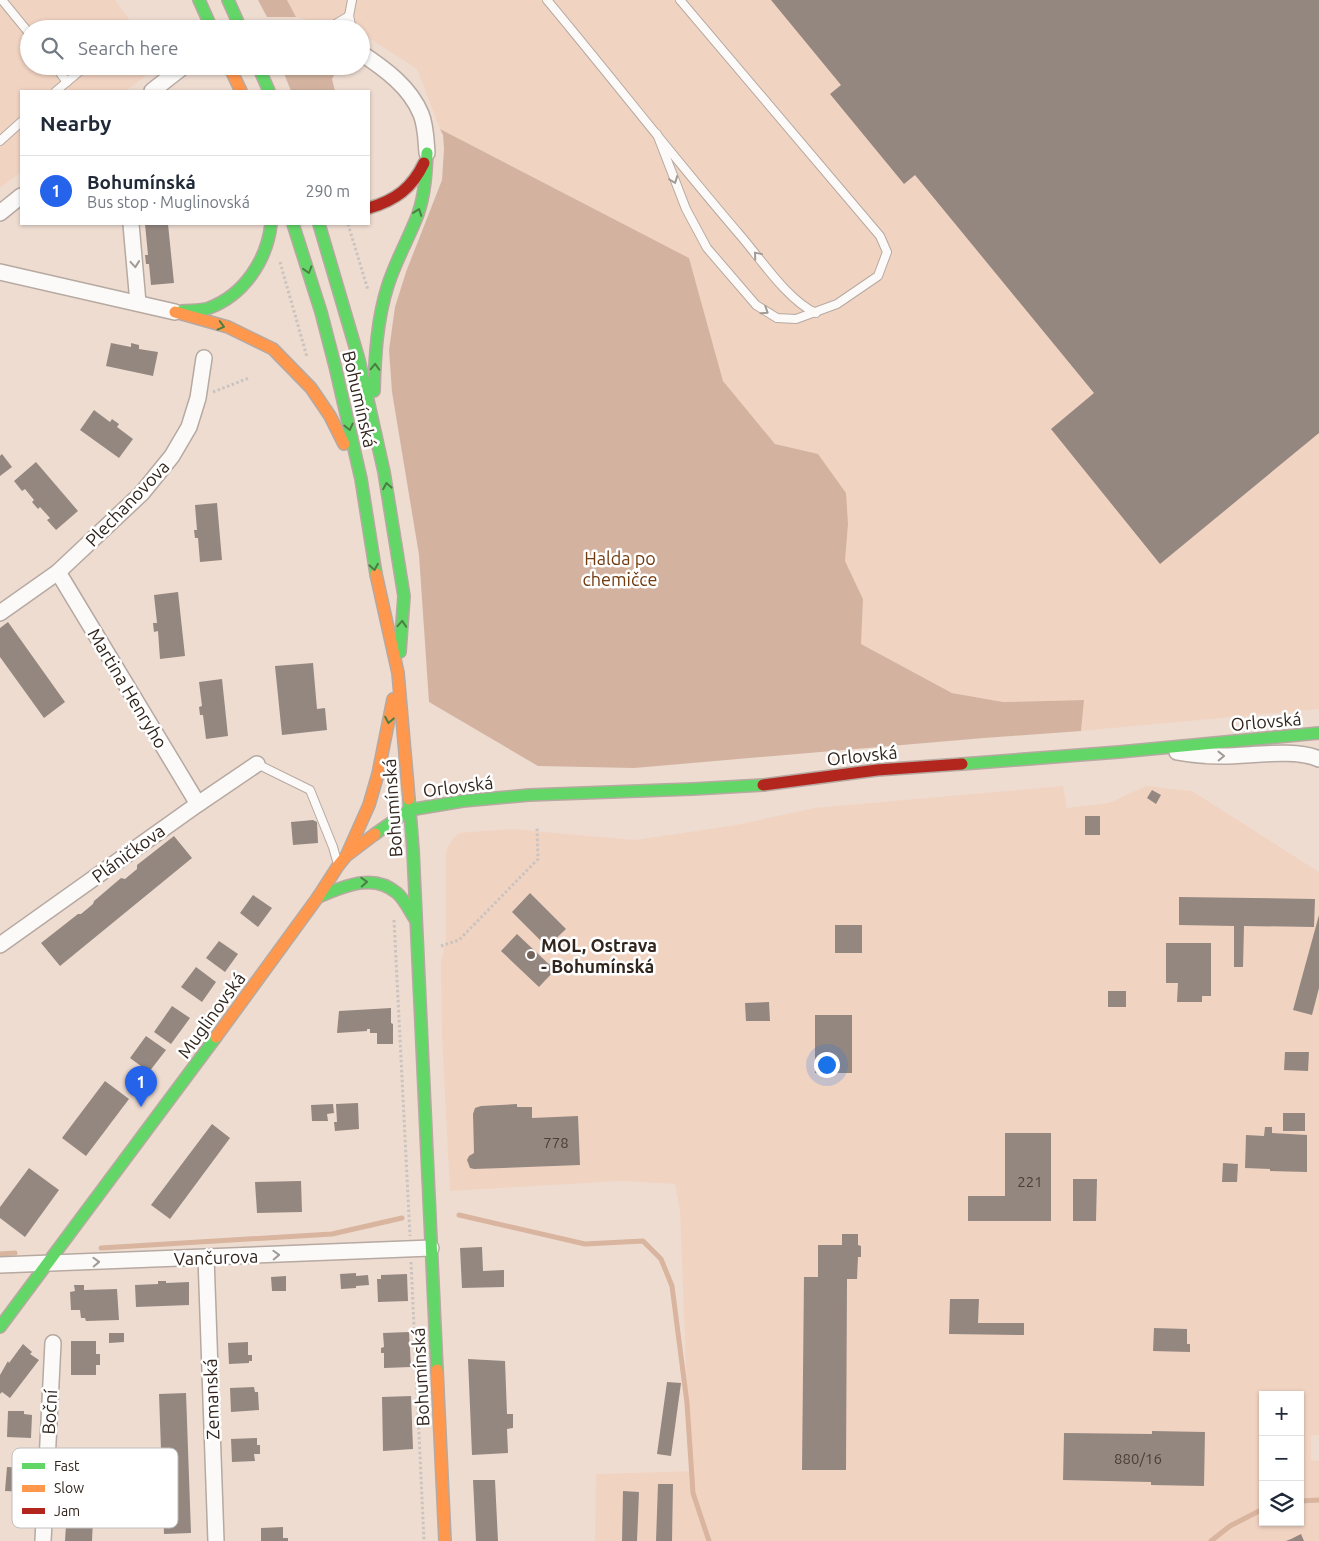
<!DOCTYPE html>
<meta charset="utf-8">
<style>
:root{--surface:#fff;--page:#f2f2f3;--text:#1f2937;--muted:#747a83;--line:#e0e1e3;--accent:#2563eb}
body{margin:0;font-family:Ubuntu,sans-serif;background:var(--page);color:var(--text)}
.controls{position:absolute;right:15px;bottom:15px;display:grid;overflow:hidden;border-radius:0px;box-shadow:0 1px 4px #0004}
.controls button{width:45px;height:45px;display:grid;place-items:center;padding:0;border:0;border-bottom:1px solid var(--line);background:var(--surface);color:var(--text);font:25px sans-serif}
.you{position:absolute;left:826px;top:1064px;width:18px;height:18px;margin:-12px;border:4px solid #fff;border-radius:50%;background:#1a73e8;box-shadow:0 0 0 8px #1a73e833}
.badge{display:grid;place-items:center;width:32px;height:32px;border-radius:50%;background:var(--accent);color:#fff;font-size:16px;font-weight:700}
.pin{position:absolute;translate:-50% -41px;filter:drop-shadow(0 1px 2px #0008)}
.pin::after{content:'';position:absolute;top:26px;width:18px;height:15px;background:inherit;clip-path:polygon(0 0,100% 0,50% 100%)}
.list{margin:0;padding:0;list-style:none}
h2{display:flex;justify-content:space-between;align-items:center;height:65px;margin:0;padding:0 20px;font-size:21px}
h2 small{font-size:16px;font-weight:400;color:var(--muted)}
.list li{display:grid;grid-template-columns:32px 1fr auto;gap:15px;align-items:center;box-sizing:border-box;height:70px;padding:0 20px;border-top:1px solid var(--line)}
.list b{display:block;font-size:19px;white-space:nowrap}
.list p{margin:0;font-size:16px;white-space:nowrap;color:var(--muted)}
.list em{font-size:16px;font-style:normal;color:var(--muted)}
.icon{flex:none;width:28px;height:28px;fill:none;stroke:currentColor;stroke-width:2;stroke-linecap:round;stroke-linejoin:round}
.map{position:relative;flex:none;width:1319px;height:1541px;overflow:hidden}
.search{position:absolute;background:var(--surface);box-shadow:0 1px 4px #0004;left:20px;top:20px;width:350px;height:55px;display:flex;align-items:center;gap:12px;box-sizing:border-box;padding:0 18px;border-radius:28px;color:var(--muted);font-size:19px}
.panel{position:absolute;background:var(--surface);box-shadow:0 1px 4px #0004;left:20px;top:90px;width:350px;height:135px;border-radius:0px}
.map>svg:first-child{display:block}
.built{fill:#f1d3c2;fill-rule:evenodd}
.forest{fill:#d3b3a0}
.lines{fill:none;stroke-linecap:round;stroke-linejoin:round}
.stream{stroke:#d9b49e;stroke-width:5}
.building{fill:#948780}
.lane-casing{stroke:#b6a9a1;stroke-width:10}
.street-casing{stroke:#b6a9a1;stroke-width:18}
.fast-casing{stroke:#b6a9a1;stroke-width:14}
.slow-casing{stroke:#b6a9a1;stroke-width:14}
.jam-casing{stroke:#b6a9a1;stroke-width:14}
.path{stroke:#cac3bf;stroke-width:3;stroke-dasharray:2.5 2.5;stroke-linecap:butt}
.lane{stroke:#fcfaf8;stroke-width:8}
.street{stroke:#fcfaf8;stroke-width:15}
.fast{stroke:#63d668;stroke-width:11}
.slow{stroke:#ff974d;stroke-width:11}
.jam{stroke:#b3261e;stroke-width:11}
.oneway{stroke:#a19a95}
.oneway2{stroke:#4a7e42}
.poi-dot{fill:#73655c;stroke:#fff;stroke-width:2}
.labels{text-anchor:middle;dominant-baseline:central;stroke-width:5;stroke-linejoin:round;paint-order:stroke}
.number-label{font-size:15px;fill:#4a3e36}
.street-label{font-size:18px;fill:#31251d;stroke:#fff}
.park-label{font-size:18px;fill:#723a0f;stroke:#fff}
.poi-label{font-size:18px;font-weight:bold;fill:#31251d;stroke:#fff;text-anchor:start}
.key{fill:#fff;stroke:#c1bebb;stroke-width:1}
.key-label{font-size:14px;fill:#31251d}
</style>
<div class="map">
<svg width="1319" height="1541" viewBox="0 0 1319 1541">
<rect width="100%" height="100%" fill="#eedcd1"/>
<!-- built -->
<g class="built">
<polygon points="0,0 115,0 136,29 29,29 29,66 158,66 126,91 21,91 21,172 0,188"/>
<polygon points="287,0 1319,0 1319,709 1081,731 1084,700 1003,702 952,693 861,644 863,599 845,561 848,524 818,455 775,444 723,381 689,258 440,129 417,69 361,33 361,29 344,29 296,17"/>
<path d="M1063,786L1067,808L1109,803L1146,786L1192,791L1319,872V1435H1311V1460L1319,1461V1541H595L596,1474L694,1471L688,1422L680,1211L675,1184L620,1181L450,1191L442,1036L441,963L446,938V851L451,841L459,833L511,829L635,840L736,825L814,808ZM1263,1395H1300V1522H1263Z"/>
</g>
<!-- forest -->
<g class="forest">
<polygon points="258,0 287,0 296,17 267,17"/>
<polygon points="281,66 339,66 332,79 335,91 291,91"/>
<polygon points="440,129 689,258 723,381 775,444 818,454 846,493 848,524 845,561 863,599 861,644 952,693 1003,702 1084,700 1081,731 984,738 634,768 538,766 429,702 419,555 392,392 389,350 395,307 406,272 442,180 444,149 443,135"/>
</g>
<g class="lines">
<!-- stream -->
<g class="stream">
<polyline points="459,1215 585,1244 643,1241 661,1259 672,1286 687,1403 693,1493 709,1541"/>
<polyline points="101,1248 332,1234 402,1218"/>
<polyline points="0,1254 15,1253"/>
<polyline points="1300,1501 1319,1500"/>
<polyline points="1211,1541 1230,1526 1263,1509"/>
</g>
</g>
<!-- building -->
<g class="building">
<polygon points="771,0 1319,0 1319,433 1160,564 1051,429 1094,393 915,175 904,184 830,94 841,85"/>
<polygon points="145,224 168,224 174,283 151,285 149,264 146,264 145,255 148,255"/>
<polygon points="111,343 131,347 131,343 139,345 139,349 158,352 153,376 106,366"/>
<polygon points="94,410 110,422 112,419 119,424 117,427 133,439 119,458 80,430"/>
<polygon points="2,454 12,467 0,476 0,456"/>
<polygon points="36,462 78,511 56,530 47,520 50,518 40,507 38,509 32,502 34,500 25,489 22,491 14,481"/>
<polygon points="217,503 222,560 200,562 198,538 195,538 194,530 197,530 195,505"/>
<polygon points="178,592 185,656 160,659 158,631 154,632 153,623 157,623 154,595"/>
<polygon points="8,622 65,702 44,718 0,657 0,628"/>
<polygon points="313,663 317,709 325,708 327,730 282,735 275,666"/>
<polygon points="222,679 228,736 206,739 203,715 200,715 199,707 202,706 199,682"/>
<polygon points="1152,790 1161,795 1156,804 1147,798"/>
<rect x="1085" y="816" width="15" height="19"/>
<polygon points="313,820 317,822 318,843 293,845 291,822"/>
<polygon points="174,836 192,858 60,966 41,943 78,914 81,914 93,904 94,901 121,878 125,879 137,869 137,865"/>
<polygon points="530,893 566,929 547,947 512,912"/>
<polygon points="253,895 272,908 258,927 240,913"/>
<polygon points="1179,897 1315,899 1314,927 1244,926 1243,967 1234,967 1234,926 1179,925"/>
<polygon points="1319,915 1319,988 1312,1015 1293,1010"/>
<rect x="835" y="925" width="27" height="28"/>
<polygon points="517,934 555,970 539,987 501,951"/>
<polygon points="219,941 238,954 225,972 206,958"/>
<polygon points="1166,943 1211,943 1211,996 1202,996 1202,1002 1177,1002 1178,983 1166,983"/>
<polygon points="196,967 216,982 202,1002 181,987"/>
<rect x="1108" y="991" width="18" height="16"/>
<polygon points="769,1002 770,1021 746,1021 745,1003"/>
<polygon points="172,1006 190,1018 171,1044 154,1032"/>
<polygon points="391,1008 391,1023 393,1024 393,1044 377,1044 377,1033 370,1033 370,1029 367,1029 367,1031 337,1033 339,1011"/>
<rect x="815" y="1015" width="37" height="58"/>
<polygon points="146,1036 166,1050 149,1072 130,1058"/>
<polygon points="1285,1052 1309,1052 1308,1071 1284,1070"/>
<polygon points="105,1081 129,1099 86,1156 62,1138"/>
<polygon points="358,1103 359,1129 335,1131 334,1122 337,1122 336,1104"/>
<polygon points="333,1104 334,1113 327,1114 328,1121 312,1121 311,1105"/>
<polygon points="517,1104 517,1107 532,1107 532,1118 578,1116 580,1165 474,1169 470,1168 467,1160 469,1156 474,1153 473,1114 475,1108 481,1106"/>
<rect x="1283" y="1113" width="22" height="18"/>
<polygon points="212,1124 230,1138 170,1219 151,1205"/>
<polygon points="1265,1127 1272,1127 1272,1133 1307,1135 1307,1172 1270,1171 1270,1169 1245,1168 1246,1135 1264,1136"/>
<polygon points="1005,1133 1051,1133 1051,1221 968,1221 968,1196 1005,1196"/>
<polygon points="1223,1163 1238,1164 1237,1182 1222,1182"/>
<polygon points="29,1168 59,1190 25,1237 0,1218 0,1207"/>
<polygon points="1073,1179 1097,1179 1096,1221 1073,1221"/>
<polygon points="301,1181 302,1212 257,1213 255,1182"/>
<polygon points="842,1234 858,1234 858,1245 861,1246 861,1257 858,1257 857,1279 847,1279 846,1470 802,1470 804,1277 818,1277 818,1245 842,1245"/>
<polygon points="482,1247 483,1271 504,1270 504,1287 462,1288 460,1248"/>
<polygon points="356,1273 356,1276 368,1275 369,1285 356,1286 356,1288 341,1289 340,1274"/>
<polygon points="407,1274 408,1301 378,1302 377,1279 381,1279 381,1275"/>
<polygon points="286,1276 286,1291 272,1291 271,1277"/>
<polygon points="158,1281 166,1281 166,1283 189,1282 189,1305 136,1307 135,1285 158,1284"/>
<polygon points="74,1285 84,1285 84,1290 117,1289 119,1320 86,1321 85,1318 81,1318 80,1310 71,1310 70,1292 75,1291"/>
<polygon points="950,1299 979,1299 978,1323 1024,1323 1024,1335 949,1334"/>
<polygon points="1154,1328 1187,1329 1187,1344 1190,1344 1190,1352 1153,1351"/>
<polygon points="409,1332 411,1367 384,1368 384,1353 381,1353 381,1348 384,1347 383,1333"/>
<polygon points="109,1333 124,1333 124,1342 109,1343"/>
<polygon points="71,1341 96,1341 96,1354 100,1354 100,1365 96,1365 96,1375 71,1375"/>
<polygon points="248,1342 248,1355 252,1355 252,1361 249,1361 249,1363 229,1364 228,1343"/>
<polygon points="23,1344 32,1352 30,1354 39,1360 10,1398 2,1392 0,1394 0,1375 8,1361 9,1363"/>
<polygon points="468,1359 505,1361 507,1414 513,1414 513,1428 507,1429 508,1453 472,1455"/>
<polygon points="667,1382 681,1383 671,1456 657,1454"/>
<polygon points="254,1387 255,1392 258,1392 259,1410 231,1412 230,1388"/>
<polygon points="186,1393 191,1533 164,1534 159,1394"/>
<polygon points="411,1396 413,1449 383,1451 382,1397"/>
<polygon points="8,1411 24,1411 24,1414 32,1415 31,1438 7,1437"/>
<polygon points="1152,1431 1205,1432 1204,1486 1151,1485 1151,1482 1063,1480 1064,1433 1152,1434"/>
<polygon points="257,1438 257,1445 260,1445 260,1454 254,1454 255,1461 232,1462 231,1439"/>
<polygon points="7,1467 30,1468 29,1492 5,1491"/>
<polygon points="69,1475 95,1476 92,1541 65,1541"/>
<polygon points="473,1480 495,1480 498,1541 476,1541"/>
<polygon points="658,1484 673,1484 672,1541 656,1541"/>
<polygon points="623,1491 639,1492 637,1541 622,1541"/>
<polygon points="283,1527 283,1538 288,1538 288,1541 261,1541 261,1528"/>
<polygon points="1301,1534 1304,1541 1286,1541 1291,1539"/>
</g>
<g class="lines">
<!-- lane casing -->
<g class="lane-casing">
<g id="lane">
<polyline points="2,0 29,33"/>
<polyline points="352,0 349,16 352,29"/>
<path d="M547,0C612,78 674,158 740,235C760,258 788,301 816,313"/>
<polyline points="327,29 349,16"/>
<polyline points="55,66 67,82"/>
<polyline points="56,91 86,66"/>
<polyline points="657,134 686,209 707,248 756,305 777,318 796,319 837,304 878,276 887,252 880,236 680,0"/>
<polyline points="0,141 21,122"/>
<polyline points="257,764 310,790 333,847 337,861"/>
</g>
</g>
<!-- street casing -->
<g class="street-casing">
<g id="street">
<path d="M361,53C385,69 410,87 421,114C426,126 426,141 427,153"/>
<polyline points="152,91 184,66"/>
<polyline points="0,213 21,196"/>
<polyline points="131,224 138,303"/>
<polyline points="0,272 175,312"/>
<polyline points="58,572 198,804"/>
<polyline points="0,613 58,572 142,493 172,456 189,427 198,398 204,358"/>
<path d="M1177,752C1192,755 1207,756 1223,756C1251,756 1295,748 1319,759"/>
<polyline points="0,945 198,804 257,764"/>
<polyline points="206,1257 216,1541"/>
<polyline points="0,1265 431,1248"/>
<polyline points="43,1541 53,1343"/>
</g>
</g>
<!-- fast casing -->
<g class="fast-casing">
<g id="fast">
<polyline points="199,0 212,29"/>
<polyline points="228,0 241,29"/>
<polyline points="258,66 269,91"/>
<polyline points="293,224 321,312 335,366 361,479 376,574"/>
<polyline points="319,224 359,360 384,472 404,596 400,652"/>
<path d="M182,311C191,310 201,311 209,308C244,295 267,260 271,224"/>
<path d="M374,391C375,355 377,319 388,285C396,260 409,238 418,214C425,194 426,173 427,153"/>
<polyline points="962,764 1119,752 1319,733"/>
<polyline points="409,799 413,850 437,1370"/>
<polyline points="375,834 409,810 463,801 529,795 693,789 763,785"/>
<path d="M318,897C343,887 373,872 397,893C405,900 409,910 415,919"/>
<polyline points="0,1327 216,1037"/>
</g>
</g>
<!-- slow casing -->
<g class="slow-casing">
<g id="slow">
<polyline points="229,66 241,91"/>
<polyline points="175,312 228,327 273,349 311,388 330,416 344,444"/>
<polyline points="376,574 398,673 409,799"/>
<polyline points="348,852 369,805 378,774 393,699"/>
<polyline points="216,1037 318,897 338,866 346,856 375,834"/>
<polyline points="437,1370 445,1541"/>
</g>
</g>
<!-- jam casing -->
<g class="jam-casing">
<g id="jam">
<path d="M369,208C396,200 412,188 424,163"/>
<polyline points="763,785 877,770 962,764"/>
</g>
</g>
<!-- path -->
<g class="path">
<polyline points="348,224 368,290"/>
<polyline points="280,262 307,357"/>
<polyline points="213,392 249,378"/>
<polyline points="394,920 410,1236"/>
<polyline points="441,946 459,940 538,859 537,828"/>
<polyline points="411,1262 424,1541"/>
</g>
<!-- lane -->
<use href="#lane" class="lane"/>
<!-- street -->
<use href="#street" class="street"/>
<!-- fast -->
<use href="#fast" class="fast"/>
<!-- slow -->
<use href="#slow" class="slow"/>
<!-- jam -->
<use href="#jam" class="jam"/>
</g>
<!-- one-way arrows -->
<defs><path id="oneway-chevron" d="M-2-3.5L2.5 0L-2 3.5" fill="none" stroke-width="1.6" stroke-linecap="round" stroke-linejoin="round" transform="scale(1.25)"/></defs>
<g class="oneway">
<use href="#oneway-chevron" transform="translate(674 180) rotate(69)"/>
<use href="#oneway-chevron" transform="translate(757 255) rotate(-130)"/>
<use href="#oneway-chevron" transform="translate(135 264) rotate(85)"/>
<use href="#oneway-chevron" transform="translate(765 311) rotate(33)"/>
<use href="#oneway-chevron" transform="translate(1221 756) rotate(-1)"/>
<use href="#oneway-chevron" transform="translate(276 1255) rotate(-2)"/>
<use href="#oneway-chevron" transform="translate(96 1262) rotate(-2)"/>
</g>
<g class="oneway2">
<use href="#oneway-chevron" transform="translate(418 212) rotate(-70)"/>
<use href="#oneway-chevron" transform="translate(308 270) rotate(73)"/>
<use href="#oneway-chevron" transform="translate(221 326) rotate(15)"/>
<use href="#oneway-chevron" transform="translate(375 367) rotate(-88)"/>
<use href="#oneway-chevron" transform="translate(349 427) rotate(77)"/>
<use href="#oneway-chevron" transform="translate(387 486) rotate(-100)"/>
<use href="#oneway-chevron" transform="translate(374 567) rotate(80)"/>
<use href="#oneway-chevron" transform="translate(402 624) rotate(-86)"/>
<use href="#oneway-chevron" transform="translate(389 720) rotate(101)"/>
<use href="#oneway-chevron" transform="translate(364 882) rotate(-3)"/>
</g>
<!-- markers -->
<circle class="poi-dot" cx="531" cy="955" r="5"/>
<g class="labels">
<!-- number labels -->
<g class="number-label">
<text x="556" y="1142">778</text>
<text x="1030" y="1181">221</text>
<text x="1138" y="1458">880/16</text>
</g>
<!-- street labels -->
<g class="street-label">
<text transform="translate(360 399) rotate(77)">Bohumínská</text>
<text transform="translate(127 503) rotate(-46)">Plechanovova</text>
<text transform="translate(128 688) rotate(59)">Martina Henryho</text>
<text transform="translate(1266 721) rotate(-5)">Orlovská</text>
<text transform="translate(862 755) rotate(-6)">Orlovská</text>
<text transform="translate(458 786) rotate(-7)">Orlovská</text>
<text transform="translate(392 808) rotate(-94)">Bohumínská</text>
<text transform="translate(128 853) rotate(-36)">Pláničkova</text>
<text transform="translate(211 1015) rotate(-54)">Muglinovská</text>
<text transform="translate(216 1257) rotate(-2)">Vančurova</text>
<text transform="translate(420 1377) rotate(-93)">Bohumínská</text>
<text transform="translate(211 1399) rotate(-92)">Zemanská</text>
<text transform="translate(49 1412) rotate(-87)">Boční</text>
</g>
<!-- park labels -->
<g class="park-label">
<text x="620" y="558">Halda po<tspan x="620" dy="21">chemičce</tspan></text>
</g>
<!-- poi labels -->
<g class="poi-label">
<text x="541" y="945">MOL, Ostrava<tspan x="541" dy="21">- Bohumínská</tspan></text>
</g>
</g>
<!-- legend -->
<rect x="12" y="1448" width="166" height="80" rx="8" class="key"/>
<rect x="22" y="1463" width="23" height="6" fill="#63d668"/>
<rect x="22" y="1485" width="23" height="7" fill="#ff974d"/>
<rect x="22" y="1508" width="23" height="6" fill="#b3261e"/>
<g class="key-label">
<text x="54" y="1471">Fast</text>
<text x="54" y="1493">Slow</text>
<text x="54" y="1516">Jam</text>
</g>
</svg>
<div class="controls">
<button>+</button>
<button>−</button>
<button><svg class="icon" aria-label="layers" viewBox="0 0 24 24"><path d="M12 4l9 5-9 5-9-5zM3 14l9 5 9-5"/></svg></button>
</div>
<div class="you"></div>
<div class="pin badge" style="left:141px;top:1107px">1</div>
<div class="search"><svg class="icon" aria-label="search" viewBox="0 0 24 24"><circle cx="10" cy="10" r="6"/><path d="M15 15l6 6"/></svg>Search here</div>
<section class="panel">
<h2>Nearby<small></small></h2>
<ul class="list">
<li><span class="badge">1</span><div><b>Bohumínská</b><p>Bus stop · Muglinovská</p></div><em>290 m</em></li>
</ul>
</section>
</div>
